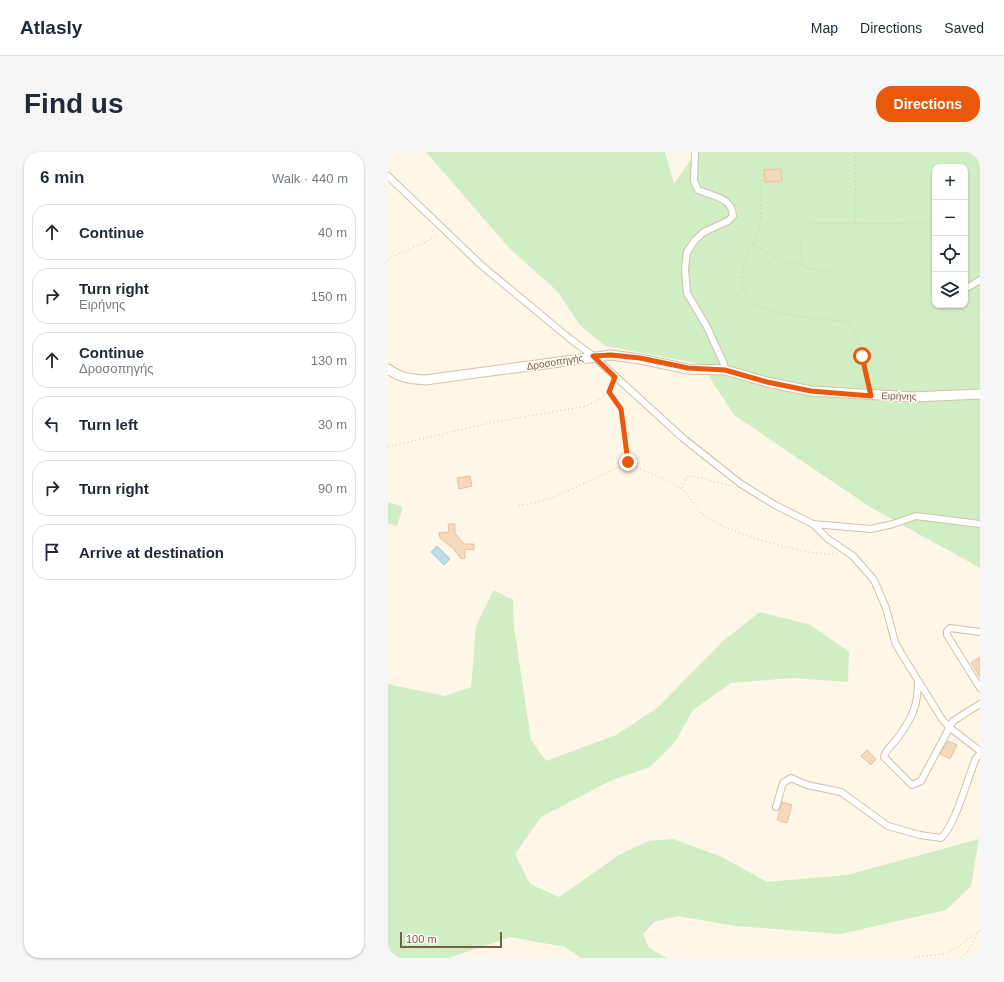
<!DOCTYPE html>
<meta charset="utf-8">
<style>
:root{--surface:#fff;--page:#f6f6f7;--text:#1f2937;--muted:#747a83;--line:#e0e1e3;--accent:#ea580c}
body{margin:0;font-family:Arial,sans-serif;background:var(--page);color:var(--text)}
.controls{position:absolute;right:12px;top:12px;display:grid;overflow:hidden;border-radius:8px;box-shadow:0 1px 3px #0004}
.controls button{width:36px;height:36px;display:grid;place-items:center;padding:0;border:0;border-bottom:1px solid var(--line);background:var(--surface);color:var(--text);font:20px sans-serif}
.scale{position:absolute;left:12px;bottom:10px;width:102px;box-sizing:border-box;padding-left:4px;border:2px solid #795f49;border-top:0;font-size:11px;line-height:14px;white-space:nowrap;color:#795f49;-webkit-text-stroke:3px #fffaef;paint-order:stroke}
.stop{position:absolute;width:12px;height:12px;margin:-9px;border:3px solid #ea580c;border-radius:50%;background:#fff}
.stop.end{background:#ea580c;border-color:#fff;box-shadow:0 1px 4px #0008}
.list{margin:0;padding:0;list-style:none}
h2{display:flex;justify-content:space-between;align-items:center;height:52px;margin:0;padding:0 16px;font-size:17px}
h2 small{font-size:13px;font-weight:400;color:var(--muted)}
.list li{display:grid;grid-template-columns:26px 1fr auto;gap:12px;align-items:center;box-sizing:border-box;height:56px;margin:0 8px 8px;padding:0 8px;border:1px solid var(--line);border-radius:16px}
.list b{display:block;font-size:15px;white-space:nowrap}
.list p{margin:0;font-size:13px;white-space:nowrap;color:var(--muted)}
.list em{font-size:13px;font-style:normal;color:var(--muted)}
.icon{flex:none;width:22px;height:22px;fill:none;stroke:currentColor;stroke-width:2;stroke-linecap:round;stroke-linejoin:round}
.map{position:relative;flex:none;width:592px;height:806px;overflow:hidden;border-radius:16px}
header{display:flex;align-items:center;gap:24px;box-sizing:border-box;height:56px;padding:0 20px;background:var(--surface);border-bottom:1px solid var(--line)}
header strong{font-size:19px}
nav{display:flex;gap:22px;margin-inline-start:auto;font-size:14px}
.intro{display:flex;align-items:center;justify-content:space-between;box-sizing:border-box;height:96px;padding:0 24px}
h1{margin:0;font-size:28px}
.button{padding:10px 18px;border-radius:16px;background:var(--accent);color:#fff;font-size:14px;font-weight:700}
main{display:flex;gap:24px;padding:0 24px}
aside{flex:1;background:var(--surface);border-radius:16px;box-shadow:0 1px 3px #0004}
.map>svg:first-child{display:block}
.green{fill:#d0edc4;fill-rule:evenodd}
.water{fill:#badde9;stroke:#9fccdb}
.building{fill:#f5d9bd;stroke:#e8c19c}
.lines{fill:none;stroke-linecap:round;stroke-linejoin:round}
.street-casing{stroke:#d0c0ab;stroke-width:8}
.secondary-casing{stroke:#d4c1a9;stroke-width:11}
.path{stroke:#dabca0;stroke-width:1;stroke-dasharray:1 3;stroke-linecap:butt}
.street{stroke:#fff;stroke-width:6}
.secondary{stroke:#fff;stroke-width:9}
.route{stroke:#ea580c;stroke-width:5}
.labels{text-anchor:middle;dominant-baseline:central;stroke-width:3;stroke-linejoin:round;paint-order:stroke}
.street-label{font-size:10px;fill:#795f49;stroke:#fffaef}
</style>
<header>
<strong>Atlasly</strong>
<nav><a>Map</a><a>Directions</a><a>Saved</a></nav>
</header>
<div class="intro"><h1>Find us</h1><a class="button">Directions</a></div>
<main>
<aside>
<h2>6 min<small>Walk · 440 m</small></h2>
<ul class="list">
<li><svg class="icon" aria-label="ahead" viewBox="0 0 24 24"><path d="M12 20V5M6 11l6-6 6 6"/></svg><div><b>Continue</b></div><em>40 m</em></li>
<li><svg class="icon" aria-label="right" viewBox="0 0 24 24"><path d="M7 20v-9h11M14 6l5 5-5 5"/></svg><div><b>Turn right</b><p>Ειρήνης</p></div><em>150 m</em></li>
<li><svg class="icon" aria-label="ahead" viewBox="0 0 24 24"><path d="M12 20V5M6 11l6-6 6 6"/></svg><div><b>Continue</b><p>Δροσοπηγής</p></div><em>130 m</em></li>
<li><svg class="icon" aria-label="left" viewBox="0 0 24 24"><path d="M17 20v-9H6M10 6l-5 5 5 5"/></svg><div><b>Turn left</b></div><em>30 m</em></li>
<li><svg class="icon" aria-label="right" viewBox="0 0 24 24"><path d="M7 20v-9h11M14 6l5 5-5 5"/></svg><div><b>Turn right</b></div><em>90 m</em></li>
<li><svg class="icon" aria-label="arrive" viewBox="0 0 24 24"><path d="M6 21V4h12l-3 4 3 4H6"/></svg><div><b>Arrive at destination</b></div></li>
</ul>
</aside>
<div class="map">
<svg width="592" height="806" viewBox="0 0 592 806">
<rect width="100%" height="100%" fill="#fef7e7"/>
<!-- green -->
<g class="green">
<path d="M38,0H277L286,32L308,0H592V416L482,355L346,263L313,212L217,194L192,173L169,139L122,97ZM547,15H577V153H547Z"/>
<polygon points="0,350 15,355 9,374 0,371"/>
<polygon points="106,438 125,448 126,475 143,588 158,609 228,583 269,556 335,489 372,460 423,473 461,500 460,530 404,526 343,531 305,558 286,591 262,615 222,629 153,665 127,702 142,732 171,745 231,703 260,689 285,687 334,705 379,730 459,723 591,687 583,734 558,758 453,782 347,774 290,764 266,770 255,782 261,796 279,806 193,806 177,795 122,785 61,806 0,806 0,532 57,544 83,535 88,474"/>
</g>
<!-- water -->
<polygon class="water" points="49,394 62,407 56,413 43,400"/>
<!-- building -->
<g class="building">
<polygon points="393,17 394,29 377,30 376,18"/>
<polygon points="82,324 84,334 71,337 69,326"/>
<polygon points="60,372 67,372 67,381 76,392 86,392 86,398 77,397 77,406 73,407 66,397 52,386 51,381 61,380"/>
<polygon points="592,505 592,525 583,511"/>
<polygon points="560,589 569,593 562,607 552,602"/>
<polygon points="479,598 488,607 483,613 473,604"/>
<polygon points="394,650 404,653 399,671 389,668"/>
</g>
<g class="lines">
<!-- street casing -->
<g class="street-casing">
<g id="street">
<path d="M307,0L306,29L310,38C324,44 344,45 345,64L340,69L316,80L307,88L299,100L297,117L299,141L319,175L336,212L337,218"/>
<polyline points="0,24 93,113 181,186 205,204 296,287 353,332 387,353 425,372 440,387 465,404 486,428 498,456 507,490 513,501 554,567 561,575 592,599"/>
<polyline points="577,137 592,128"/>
<polyline points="425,372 483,377 505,372 528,364 592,372"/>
<polyline points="592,480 562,476 559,479 559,483 592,536"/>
<path d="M530,529C530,555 524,566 509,587C504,593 498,597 496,605L524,633L533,629L565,569L592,552"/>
<path d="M388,655L395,631L403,626L419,633L453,640L500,674L532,683L553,686C567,674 580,625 588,606L592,602"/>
</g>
</g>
<!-- secondary casing -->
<g class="secondary-casing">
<path id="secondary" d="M0,217C12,226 23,227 37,228L223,203L252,207L300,217L337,218L379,230L423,239L525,245L592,242"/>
</g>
<!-- path -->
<g class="path">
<polyline points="467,0 468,71"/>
<path d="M372,28C372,45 375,67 369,83C366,94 357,102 355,113C353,125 353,142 364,150C381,164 436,167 459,170C473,181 477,217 481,234"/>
<path d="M365,93C381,102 398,112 417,113"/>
<path d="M0,108C16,97 35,94 50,82"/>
<path d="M444,118C436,118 423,119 417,113C408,102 413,77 424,71L547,72"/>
<polyline points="569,153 577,160 592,168"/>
<path d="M221,240L233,257L241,311C256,321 276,324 292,336C303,343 308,358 318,365C338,380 425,407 449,401"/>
<polyline points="0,295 101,271 198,254 216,245 225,231"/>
<polyline points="294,336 298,325 304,324 344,334"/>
<polyline points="131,354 154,349 171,343 240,311"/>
<polyline points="523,806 556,802 565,798 592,778"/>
<polyline points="573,806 580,799 591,779"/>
</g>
<!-- street -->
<use href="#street" class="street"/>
<!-- secondary -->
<use href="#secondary" class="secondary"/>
</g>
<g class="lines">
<!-- route -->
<polyline class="route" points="240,310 233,257 221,240 227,225 205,204 223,203 252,206 300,216 337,218 379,230 423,239 483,244 474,204"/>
</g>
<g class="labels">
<!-- street labels -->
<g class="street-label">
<text transform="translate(167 210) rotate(-9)">Δροσοπηγής</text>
<text transform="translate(511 244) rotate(1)">Ειρήνης</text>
</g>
</g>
</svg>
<div class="controls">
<button>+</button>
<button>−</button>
<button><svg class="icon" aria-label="locate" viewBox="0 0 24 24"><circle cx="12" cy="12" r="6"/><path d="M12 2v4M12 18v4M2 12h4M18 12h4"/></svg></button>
<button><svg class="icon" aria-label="layers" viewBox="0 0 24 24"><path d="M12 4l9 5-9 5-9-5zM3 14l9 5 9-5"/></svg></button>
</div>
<div class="scale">100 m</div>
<div class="stop" style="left:474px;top:204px"></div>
<div class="stop end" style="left:240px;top:310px"></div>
</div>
</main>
